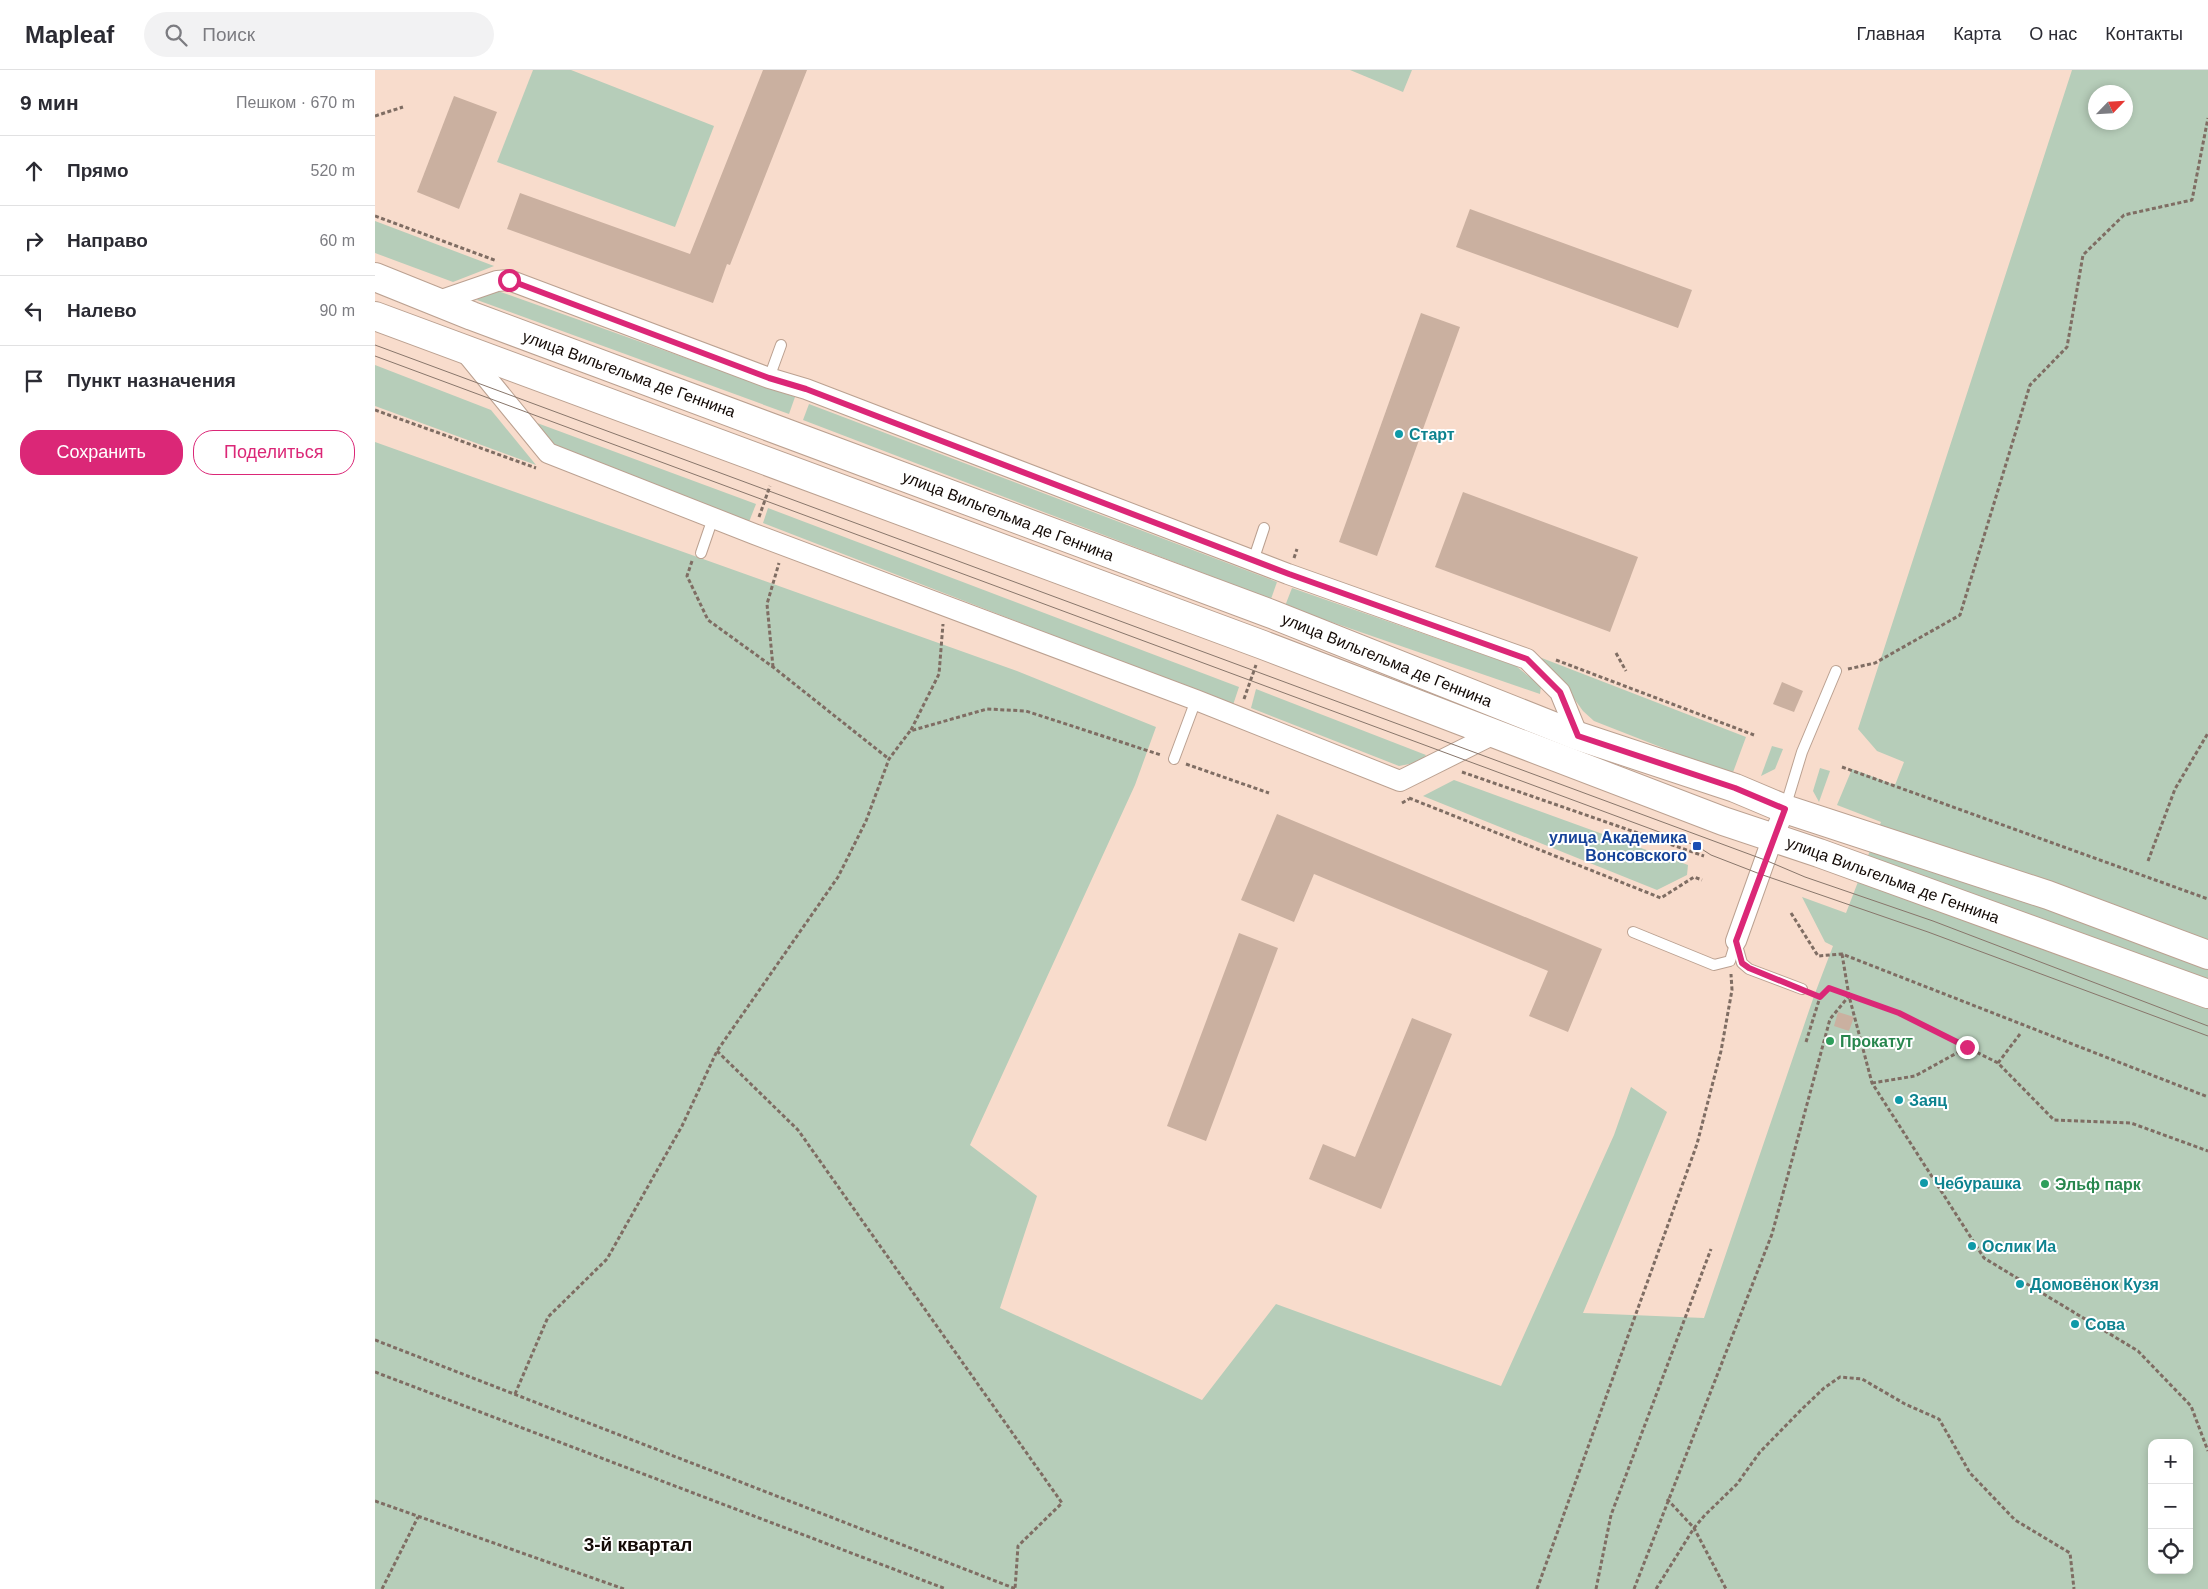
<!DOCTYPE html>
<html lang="ru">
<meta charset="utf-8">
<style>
:root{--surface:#fff;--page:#f2f2f3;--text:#2b2b33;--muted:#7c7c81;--line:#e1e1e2;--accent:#db2777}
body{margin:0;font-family:Arial,sans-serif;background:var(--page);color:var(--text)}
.controls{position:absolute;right:15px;bottom:15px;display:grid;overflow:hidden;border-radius:10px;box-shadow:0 2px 8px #0003}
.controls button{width:45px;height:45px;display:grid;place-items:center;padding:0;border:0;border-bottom:1px solid var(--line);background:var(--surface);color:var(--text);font:25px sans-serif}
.compass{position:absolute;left:1713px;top:15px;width:45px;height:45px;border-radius:50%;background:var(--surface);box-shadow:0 2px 8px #0003;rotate:65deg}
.stop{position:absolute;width:15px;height:15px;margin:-11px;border:4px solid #db2777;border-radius:50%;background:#fff}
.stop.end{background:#db2777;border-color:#fff;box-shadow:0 1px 5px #0008}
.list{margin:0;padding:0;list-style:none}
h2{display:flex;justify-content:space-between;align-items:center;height:65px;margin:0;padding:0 20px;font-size:21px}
h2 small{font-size:16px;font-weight:400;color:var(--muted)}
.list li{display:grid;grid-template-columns:32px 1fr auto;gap:15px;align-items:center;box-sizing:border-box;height:70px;padding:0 20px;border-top:1px solid var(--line)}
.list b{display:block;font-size:19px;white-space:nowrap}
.list em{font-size:16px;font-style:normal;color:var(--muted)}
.actions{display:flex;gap:10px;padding:15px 20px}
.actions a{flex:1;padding:11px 0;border:1px solid var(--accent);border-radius:20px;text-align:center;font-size:18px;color:var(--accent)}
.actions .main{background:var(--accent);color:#fff}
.icon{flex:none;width:28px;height:28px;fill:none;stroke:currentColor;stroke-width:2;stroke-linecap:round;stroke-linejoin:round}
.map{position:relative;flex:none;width:1833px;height:1519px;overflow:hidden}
header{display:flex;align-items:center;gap:30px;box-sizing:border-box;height:70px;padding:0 25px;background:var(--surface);border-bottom:1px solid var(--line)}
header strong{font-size:24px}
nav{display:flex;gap:28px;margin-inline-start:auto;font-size:18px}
.search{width:350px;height:45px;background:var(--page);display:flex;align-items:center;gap:12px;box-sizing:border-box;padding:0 18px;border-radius:28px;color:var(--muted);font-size:19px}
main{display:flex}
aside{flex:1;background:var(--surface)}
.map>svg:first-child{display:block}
.green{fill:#b6cdb9;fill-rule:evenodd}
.building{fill:#cab0a0}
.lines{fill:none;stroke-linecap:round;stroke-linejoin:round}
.service-casing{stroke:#bba191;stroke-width:12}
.minor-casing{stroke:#bba191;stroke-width:22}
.secondary-casing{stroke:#bba191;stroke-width:30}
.path{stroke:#7f6d63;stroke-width:3;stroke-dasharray:4 2.5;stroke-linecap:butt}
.service{stroke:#fff;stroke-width:10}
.minor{stroke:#fff;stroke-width:20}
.secondary{stroke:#fff;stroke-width:28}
.tram{stroke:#88766b;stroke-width:1}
.route{stroke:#db2777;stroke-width:6}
.culture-dot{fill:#0f9aa8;stroke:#fff;stroke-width:2}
.transit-dot{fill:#1a4fb4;stroke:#fff;stroke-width:2}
.leisure-dot{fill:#2e9e5b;stroke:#fff;stroke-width:2}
.labels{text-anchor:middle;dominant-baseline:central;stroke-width:4;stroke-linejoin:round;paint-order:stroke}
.street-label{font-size:16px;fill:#130a06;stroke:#fff}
.culture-label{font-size:16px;font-weight:bold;fill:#0d838f;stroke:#fff;text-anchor:start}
.transit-label{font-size:16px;font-weight:bold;fill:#164399;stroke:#fff;text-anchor:end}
.leisure-label{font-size:16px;font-weight:bold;fill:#27864d;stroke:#fff;text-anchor:start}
.quarter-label{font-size:19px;font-weight:bold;fill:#130a06;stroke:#fff}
</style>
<header>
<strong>Mapleaf</strong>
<div class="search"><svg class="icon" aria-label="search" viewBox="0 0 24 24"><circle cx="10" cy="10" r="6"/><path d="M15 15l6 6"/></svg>Поиск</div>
<nav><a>Главная</a><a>Карта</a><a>О нас</a><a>Контакты</a></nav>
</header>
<main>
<aside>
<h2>9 мин<small>Пешком · 670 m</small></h2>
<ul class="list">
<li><svg class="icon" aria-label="ahead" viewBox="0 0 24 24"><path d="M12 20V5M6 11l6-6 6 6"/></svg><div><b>Прямо</b></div><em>520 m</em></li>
<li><svg class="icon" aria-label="right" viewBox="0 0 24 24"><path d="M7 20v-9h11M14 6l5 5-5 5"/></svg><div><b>Направо</b></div><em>60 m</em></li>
<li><svg class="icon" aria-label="left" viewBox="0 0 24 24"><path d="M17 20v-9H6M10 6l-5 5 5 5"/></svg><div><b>Налево</b></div><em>90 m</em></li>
<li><svg class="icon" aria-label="arrive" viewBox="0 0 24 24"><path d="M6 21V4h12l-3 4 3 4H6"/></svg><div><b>Пункт назначения</b></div></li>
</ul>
<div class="actions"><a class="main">Сохранить</a><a>Поделиться</a></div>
</aside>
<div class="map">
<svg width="1833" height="1519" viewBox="0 0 1833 1519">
<rect width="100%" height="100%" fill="#f8dccc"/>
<!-- green -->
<g class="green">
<polygon points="158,0 196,0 339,56 300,157 122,92"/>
<polygon points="975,0 1037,0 1028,22"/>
<path d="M1697,0H1833V1519H0V372L642,601L781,657L760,715L595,1075L662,1126L625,1238L827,1330L901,1234L1126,1316L1239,1065L1256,1017L1292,1042L1208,1243L1329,1248L1439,926L1458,876L1450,872L1427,827L1471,843L1506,752L1462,735L1477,699L1520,715L1529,692L1502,681L1483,659ZM1720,22H1750V52H1720ZM1777,1373H1814V1500H1777Z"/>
<polygon points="0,151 119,196 78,212 0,183"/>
<polygon points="123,221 420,327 414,344 102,230 105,226"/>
<polygon points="0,295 116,340 161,395 0,336"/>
<polygon points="434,334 902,512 896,529 428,350"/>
<polygon points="154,350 381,434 374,452 183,382"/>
<polygon points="393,438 864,617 858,635 388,453"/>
<polygon points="917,518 1141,596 1166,616 1165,624 910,536"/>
<polygon points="1159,585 1371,667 1357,705 1219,651 1208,641 1182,605"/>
<polygon points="881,619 1051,685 1045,692 1024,696 876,638"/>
<polygon points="1397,676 1408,679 1400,699 1386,706"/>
<polygon points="1445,698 1455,701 1444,732 1438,721"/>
<polygon points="1079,710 1313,795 1312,805 1282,820 1048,726"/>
</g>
<!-- building -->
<g class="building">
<polygon points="388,0 432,0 355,195 352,194 338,233 132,159 145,123 315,184"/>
<polygon points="79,26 122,42 84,139 42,122"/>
<polygon points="1095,139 1317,220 1303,258 1081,177"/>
<polygon points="1046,243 1085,257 1002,486 964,472"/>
<polygon points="1088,422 1263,487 1235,562 1060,497"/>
<polygon points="1407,612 1428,621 1419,642 1398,634"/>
<polygon points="902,744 1227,879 1193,962 1154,946 1173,901 939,804 919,852 866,830"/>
<polygon points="864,863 903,878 831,1071 792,1056"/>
<polygon points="1463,942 1479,947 1474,961 1459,956"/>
<polygon points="1037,948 1077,964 1006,1139 934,1109 948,1074 980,1087"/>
</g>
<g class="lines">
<!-- service casing -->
<g class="service-casing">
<g id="service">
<polyline points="394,308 406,275"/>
<polyline points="326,483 338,448"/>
<polyline points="878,491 889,458"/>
<polyline points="799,689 821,630"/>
<polyline points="1410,738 1427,682 1461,601"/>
<polyline points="1258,862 1339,895 1355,891 1361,871"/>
<polyline points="1361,872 1367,893 1374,899 1427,919"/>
</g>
</g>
<!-- minor casing -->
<g class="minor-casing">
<g id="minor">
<polyline points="61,232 122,211 134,210 394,308 431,319 913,504 1152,589 1185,622 1203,666"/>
<polyline points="88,279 173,383 379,464 821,630 1025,711 1119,664"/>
<polyline points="1361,871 1398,767 1410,739"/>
</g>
</g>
<!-- secondary casing -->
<g class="secondary-casing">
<g id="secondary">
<polyline points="0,207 97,246 899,545 1203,666 1360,718 1410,739 1673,825 1833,885"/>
<polyline points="0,246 888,575 1348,751 1444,783 1833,924"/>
</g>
</g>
<!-- path -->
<g class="path">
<polyline points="0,46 28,37"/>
<polyline points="0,146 122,191"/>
<polyline points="0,340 161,398"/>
<polyline points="384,447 395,416"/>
<polyline points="919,488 922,479"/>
<polyline points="317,491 312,506 333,550 398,597 514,689"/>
<polyline points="1241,583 1251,601"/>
<polyline points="1181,590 1379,665"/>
<polyline points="398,597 392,534 404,493"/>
<polyline points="1473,599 1500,593 1585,545 1655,315 1692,277 1708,185 1749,145 1817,130 1833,48"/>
<polyline points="869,629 881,595"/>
<polyline points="536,660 564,604 568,554"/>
<polyline points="811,694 894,723"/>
<polyline points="1467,697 1833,829"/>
<polyline points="1087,702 1329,786"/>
<polyline points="1034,728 1286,828 1319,807 1327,810"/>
<polyline points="1027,733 1034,729"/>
<polyline points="1773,791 1800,719 1833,663"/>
<polyline points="1416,843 1443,886 1467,884 1833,1027"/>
<polyline points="1467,884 1474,926 1497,1013 1609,1188 1763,1281 1816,1336 1833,1381"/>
<polyline points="1438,924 1445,927 1454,918 1524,943 1623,993 1679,1050 1756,1053 1833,1081"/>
<polyline points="1431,972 1445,927"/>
<polyline points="342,981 423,1060 687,1433 643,1476 640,1519"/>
<polyline points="1623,993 1645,964"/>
<polyline points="1497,1013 1540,1006 1591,978"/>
<polyline points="0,1270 641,1519"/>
<polyline points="0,1302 571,1519"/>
<polyline points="140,1324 173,1247 232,1189 307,1056 342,981 463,807 491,751 514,689 535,661 612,639 651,641 786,685"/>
<polyline points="1292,1429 1319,1458 1351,1519"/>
<polyline points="0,1431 249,1519"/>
<polyline points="7,1519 43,1447"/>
<polyline points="1162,1519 1322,1074 1346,981 1357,920 1356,904"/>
<polyline points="1221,1519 1236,1445 1336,1179"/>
<polyline points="1259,1519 1397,1164 1455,949 1474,926"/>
<polyline points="1281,1519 1319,1458 1330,1445 1362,1414 1385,1382 1427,1339 1449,1318 1465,1307 1487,1309 1530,1334 1564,1349 1595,1403 1640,1450 1695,1483 1699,1519"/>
</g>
<!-- service -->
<use href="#service" class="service"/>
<!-- minor -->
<use href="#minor" class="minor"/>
<!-- secondary -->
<use href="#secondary" class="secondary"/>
<!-- tram -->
<g class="tram">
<polyline points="0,275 1390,790 1430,807 1558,851 1833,956"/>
<polyline points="0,286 1322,776 1336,785 1385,804 1553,862 1833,966"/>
</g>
</g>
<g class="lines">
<!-- route -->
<polyline class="route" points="134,210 394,308 431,319 914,504 1152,589 1185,622 1203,666 1360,718 1410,739 1361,871 1367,893 1374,898 1445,927 1454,918 1524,943 1592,977"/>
</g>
<!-- markers -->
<g class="culture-dot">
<circle cx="1024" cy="364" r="5"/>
<circle cx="1524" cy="1030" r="5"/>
<circle cx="1549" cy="1113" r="5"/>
<circle cx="1597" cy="1176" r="5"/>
<circle cx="1645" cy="1214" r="5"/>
<circle cx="1700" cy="1254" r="5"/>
</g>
<rect class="transit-dot" x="1317" y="771" width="10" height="10" rx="2.5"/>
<g class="leisure-dot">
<circle cx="1455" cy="971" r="5"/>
<circle cx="1670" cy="1114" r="5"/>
</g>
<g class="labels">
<!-- street labels -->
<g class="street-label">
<text transform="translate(254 304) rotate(20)">улица Вильгельма де Геннина</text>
<text transform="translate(633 446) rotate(21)">улица Вильгельма де Геннина</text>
<text transform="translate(1012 590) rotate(22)">улица Вильгельма де Геннина</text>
<text transform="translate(1518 810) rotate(20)">улица Вильгельма де Геннина</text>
</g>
<!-- culture labels -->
<g class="culture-label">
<text x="1034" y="364">Старт</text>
<text x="1534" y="1030">Заяц</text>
<text x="1559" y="1113">Чебурашка</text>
<text x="1607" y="1176">Ослик Иа</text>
<text x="1655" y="1214">Домовёнок Кузя</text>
<text x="1710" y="1254">Сова</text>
</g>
<!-- transit labels -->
<g class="transit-label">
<text x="1312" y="767">улица Академика<tspan x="1312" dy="18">Вонсовского</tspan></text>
</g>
<!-- leisure labels -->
<g class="leisure-label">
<text x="1465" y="971">Прокатут</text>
<text x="1680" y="1114">Эльф парк</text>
</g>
<!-- quarter labels -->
<g class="quarter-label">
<text x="263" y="1474">3-й квартал</text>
</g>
</g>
</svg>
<div class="controls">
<button>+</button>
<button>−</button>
<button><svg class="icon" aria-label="locate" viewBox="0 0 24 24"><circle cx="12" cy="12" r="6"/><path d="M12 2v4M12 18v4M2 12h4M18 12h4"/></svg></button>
</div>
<svg class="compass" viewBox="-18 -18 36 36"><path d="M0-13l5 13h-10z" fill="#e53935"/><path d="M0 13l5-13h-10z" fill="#7c7c81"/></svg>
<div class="stop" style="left:134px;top:210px"></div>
<div class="stop end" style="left:1592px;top:977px"></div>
</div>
</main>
